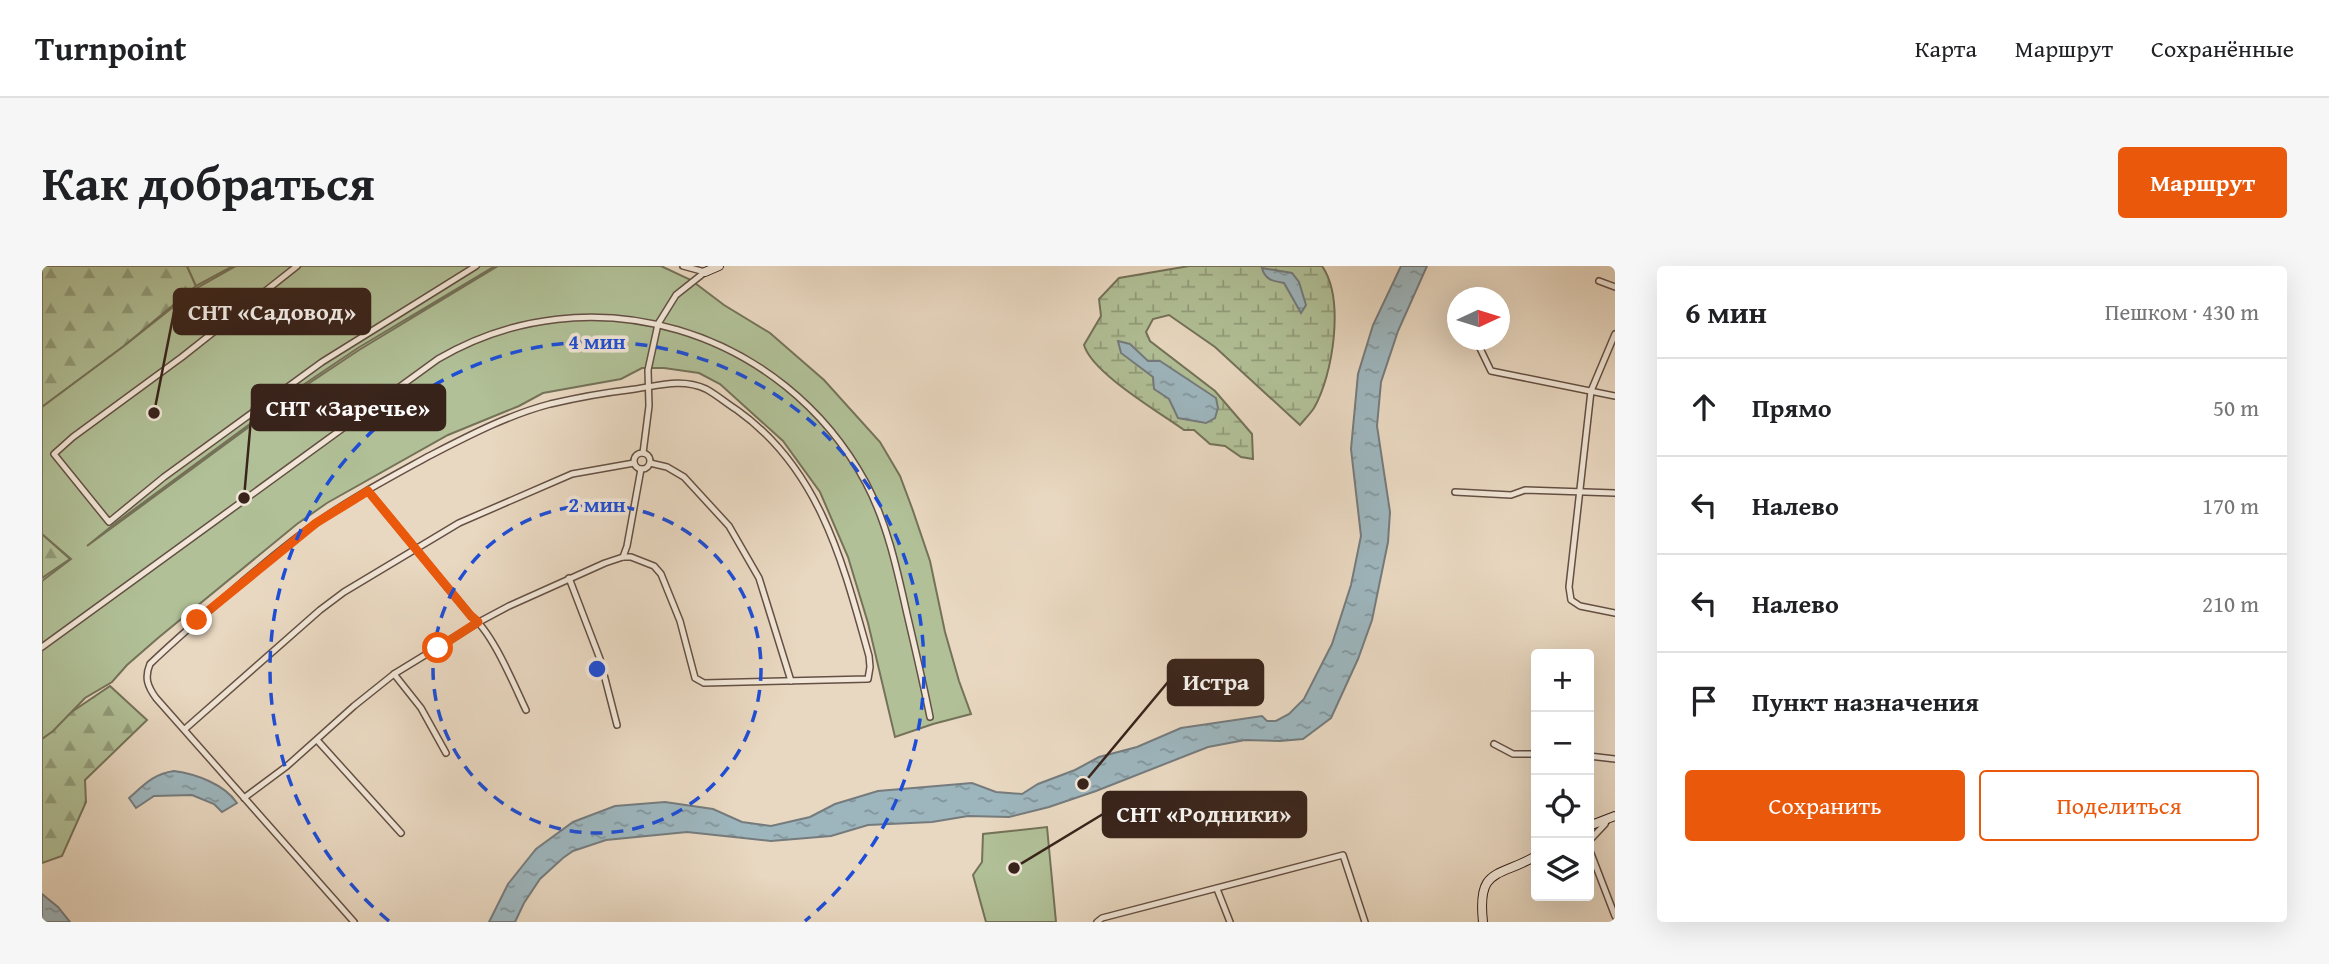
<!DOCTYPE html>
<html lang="ru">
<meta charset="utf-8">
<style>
:root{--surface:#fff;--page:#f6f6f6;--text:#202124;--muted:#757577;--line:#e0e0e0;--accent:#ea580c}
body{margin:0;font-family:"Gentium Book Plus",serif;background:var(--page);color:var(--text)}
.controls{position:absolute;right:21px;bottom:21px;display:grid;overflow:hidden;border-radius:7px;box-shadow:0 7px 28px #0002}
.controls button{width:63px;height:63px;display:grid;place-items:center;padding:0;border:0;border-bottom:2px solid var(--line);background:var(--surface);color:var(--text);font:35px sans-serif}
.compass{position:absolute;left:1405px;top:21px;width:63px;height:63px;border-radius:50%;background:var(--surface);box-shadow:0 7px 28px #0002;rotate:86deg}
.stop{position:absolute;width:21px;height:21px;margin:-16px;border:5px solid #ea580c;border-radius:50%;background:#fff}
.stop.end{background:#ea580c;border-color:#fff;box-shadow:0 2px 7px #0008}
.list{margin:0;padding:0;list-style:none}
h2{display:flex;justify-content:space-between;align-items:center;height:91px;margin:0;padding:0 28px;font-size:30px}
h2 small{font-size:23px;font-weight:400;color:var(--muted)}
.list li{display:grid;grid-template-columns:46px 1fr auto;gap:21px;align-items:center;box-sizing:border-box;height:98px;padding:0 28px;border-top:2px solid var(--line)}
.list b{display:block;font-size:26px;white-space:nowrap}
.list em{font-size:23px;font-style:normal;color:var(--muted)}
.actions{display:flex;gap:14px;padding:21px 28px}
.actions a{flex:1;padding:16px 0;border:2px solid var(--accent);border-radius:7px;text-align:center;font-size:24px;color:var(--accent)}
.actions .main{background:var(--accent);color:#fff}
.icon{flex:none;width:38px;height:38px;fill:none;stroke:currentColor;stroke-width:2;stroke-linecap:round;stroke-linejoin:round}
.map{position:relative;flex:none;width:1573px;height:656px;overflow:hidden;border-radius:7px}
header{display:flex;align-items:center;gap:42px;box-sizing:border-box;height:98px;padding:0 35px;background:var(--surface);border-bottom:2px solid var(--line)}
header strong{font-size:33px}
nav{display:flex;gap:38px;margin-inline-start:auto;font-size:24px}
.intro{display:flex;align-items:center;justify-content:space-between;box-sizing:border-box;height:168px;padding:0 42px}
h1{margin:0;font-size:49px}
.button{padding:18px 32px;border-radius:7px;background:var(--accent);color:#fff;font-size:24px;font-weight:700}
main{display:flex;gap:42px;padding:0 42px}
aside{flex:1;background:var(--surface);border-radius:7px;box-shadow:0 7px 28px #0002}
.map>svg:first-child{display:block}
.forest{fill:url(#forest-firs);stroke:#747259;stroke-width:2}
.wetland{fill:url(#wetland-marsh);stroke:#747259;stroke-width:2}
.green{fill:#b1c097;stroke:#747259;stroke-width:2}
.water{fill:url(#water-ripples);stroke:#757b7d;stroke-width:2}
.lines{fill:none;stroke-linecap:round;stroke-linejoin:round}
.street-casing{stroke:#645044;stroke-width:8}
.secondary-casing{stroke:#38231b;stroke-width:10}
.street{stroke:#f1e6d7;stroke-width:5}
.secondary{stroke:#f1e6d7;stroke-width:8}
.route{stroke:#ea580c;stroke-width:9}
.ring{fill:none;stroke:#1d4ed8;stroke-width:3.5;stroke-dasharray:12 9}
.centre{fill:#1d4ed8;stroke:#f1e6d7;stroke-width:3.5}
.ring-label{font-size:21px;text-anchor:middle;font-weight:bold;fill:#1d4ed8;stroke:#f1e6d7;stroke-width:7;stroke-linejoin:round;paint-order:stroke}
.leader{fill:none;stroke:#38231b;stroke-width:2.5}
.callout-dot{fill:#38231b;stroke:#f1e6d7;stroke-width:2.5}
.callout{fill:#38231b;stroke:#38231b;stroke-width:2.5}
.callout-label{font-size:24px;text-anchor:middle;font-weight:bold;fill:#fff}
</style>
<header>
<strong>Turnpoint</strong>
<nav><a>Карта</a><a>Маршрут</a><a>Сохранённые</a></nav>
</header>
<div class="intro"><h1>Как добраться</h1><a class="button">Маршрут</a></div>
<main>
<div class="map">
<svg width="1573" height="656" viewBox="0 0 1573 656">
<defs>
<pattern id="forest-firs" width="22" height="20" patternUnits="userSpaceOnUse" patternTransform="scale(1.75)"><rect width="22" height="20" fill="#b1c097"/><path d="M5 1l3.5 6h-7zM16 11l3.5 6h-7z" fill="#919c7a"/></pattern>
<pattern id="wetland-marsh" width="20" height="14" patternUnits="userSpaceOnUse" patternTransform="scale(1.75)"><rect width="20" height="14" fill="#b1c097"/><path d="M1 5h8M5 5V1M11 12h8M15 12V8" fill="none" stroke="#919c7a"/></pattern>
<pattern id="water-ripples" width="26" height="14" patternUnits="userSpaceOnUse" patternTransform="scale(1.75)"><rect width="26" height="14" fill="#9db6be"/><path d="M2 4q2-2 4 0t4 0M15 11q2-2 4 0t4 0" fill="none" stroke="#81949a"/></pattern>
</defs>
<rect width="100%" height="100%" fill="#e9d8c1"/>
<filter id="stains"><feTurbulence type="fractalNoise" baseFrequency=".00286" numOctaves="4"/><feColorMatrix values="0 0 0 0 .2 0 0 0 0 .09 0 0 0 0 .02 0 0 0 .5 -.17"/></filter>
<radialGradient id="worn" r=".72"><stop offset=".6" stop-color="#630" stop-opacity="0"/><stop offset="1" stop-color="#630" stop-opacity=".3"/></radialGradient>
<!-- forest -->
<g class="forest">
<polygon points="0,0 145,0 154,20 82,80 0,141"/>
<polygon points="0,268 28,293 0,312"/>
<polygon points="68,420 105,454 43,514 44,536 20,590 0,597 0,466"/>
</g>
<!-- wetland -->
<path class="wetland" d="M1147,0H1280C1303,33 1291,109 1272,142C1268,148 1262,154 1258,159L1173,81L1127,49L1111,53L1104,66L1108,75L1173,125L1210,168L1211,193L1199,191L1183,180L1168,178L1152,164H1142C1117,146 1050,107 1042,79L1059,50L1057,33L1077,12Z"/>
<!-- green -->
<g class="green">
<polygon points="145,0 191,0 154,20"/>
<polygon points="194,0 453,0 316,82 258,121 71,259 45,280 260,122 317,84 456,0 619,0 649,14 682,39 728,67 782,114 838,176 858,210 870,242 888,295 903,366 917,415 929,448 891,458 853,471 826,357 806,291 778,226 741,175 678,118 657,107 622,102 600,102 579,113 501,127 477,140 406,169 285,237 255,258 116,372 85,399 70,416 43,432 11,465 0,473 0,315 29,293 0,268 0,141 82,80 155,22"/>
<polygon points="1005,561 1014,656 944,656 931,609 940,596 941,568"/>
</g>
<!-- water -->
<g class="water">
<polygon points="1359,0 1385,0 1356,65 1339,116 1335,160 1348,246 1346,276 1330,354 1316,393 1289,452 1261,473 1238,475 1203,474 1166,481 1054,525 1007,541 967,551 926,550 890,556 826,559 789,570 729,575 645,566 564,574 531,585 521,592 498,613 482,637 473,656 447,656 466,618 494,583 531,556 573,540 623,536 671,543 700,556 729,560 768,551 793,538 836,525 930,517 954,526 980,528 996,518 1033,504 1057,491 1095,481 1139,462 1220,450 1225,455 1234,455 1247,448 1262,433 1290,378 1309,319 1319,270 1309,183 1316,108 1331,59"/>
<path d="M1220,2L1250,7L1257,16L1264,39L1259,47L1242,17C1231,15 1223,14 1220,2Z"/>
<polygon points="1076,75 1088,78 1106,95 1118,95 1174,132 1176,142 1173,152 1164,157 1136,152 1127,133 1112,123 1111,111 1079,87"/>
<path d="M132,505C154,508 182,518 195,537L180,546L172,538L150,529L112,530L94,542L87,532C102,519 111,508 132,505Z"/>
<polygon points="0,628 16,641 28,656 0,656"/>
</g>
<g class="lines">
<!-- street casing -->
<g class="street-casing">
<g id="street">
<polyline points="255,0 140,91 31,171 12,188 67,256 122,211 280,96 434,0"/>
<polyline points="641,0 663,6"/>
<polyline points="1557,15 1573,21"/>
<polyline points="1573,68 1549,125 1527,321 1529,334 1538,340 1573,347"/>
<polyline points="1434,74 1449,105 1573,130"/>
<polyline points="601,187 607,140 606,104 616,58 634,29 663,6"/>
<circle cx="600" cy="195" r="8"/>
<polyline points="608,197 625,201 642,211 687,260 717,312 749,415"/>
<path d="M326,225L429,350C450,365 472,419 484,444"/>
<polyline points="1413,226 1469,229 1483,224 1573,227"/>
<polyline points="581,291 585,280 599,203"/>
<polyline points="527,312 558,393 575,459"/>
<path d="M0,381L396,93C548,4 741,63 824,217C845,257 855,303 865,348C873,382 881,416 888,451"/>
<polyline points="352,408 379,442 404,487"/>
<polyline points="143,463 278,344 302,326 417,257 530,208 592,197"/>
<polyline points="275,474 359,567"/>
<polyline points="1452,478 1471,488 1494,488"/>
<polyline points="1547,490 1573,493"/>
<path d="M202,532L245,500L312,440L352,408L437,356L467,340L563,297L581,291H589L612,300L619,308L638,355L653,412L662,417L826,413L828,401L827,390C801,297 778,203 695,144C684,137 675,129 664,123C638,111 613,121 586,124C560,127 534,132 508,138C466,149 426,170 387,190C349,211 309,232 273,258C247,276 223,297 199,317C168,344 137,370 108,398C102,412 106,421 114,432L312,656"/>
<polyline points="1565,553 1563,558 1547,575 1548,585 1573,650"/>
<polyline points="1175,623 1188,656"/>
<polyline points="1055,656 1060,652 1301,589 1323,656"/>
</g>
</g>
<!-- secondary casing -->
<g class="secondary-casing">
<g id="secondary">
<polyline points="663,6 677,0"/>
<polyline points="1547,560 1573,550"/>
<path d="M1441,656C1435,601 1456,612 1494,590"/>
</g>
</g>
<!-- street -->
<use href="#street" class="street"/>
<!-- secondary -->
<use href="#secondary" class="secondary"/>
</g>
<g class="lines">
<!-- route -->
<polyline class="route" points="155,354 274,257 326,225 429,350 436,356 396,382"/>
</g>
<!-- distance rings -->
<g class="ring">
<circle cx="555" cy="403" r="164"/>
<path d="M347 655A327 327 0 1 1 763 655"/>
</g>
<circle cx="555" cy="403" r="10" class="centre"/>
<g class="ring-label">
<text x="555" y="83">4 мин</text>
<text x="555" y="246">2 мин</text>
</g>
<!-- callouts -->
<path class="leader" d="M112 147L132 46M202 232L210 141M1041 518L1126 416M972 602L1061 548"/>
<g class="callout-dot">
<circle cx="112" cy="147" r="7"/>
<circle cx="202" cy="232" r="7"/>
<circle cx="1041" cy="518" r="7"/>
<circle cx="972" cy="602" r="7"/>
</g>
<g class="callout">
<rect x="132" y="23" width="196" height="45" rx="7"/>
<rect x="210" y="119" width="193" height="45" rx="7"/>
<rect x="1126" y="394" width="95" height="45" rx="7"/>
<rect x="1061" y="526" width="203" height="45" rx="7"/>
</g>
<g class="callout-label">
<text x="230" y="54">СНТ «Садовод»</text>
<text x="306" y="150">СНТ «Заречье»</text>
<text x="1174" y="424">Истра</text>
<text x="1162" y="556">СНТ «Родники»</text>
</g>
<rect width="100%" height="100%" filter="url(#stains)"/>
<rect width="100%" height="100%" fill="url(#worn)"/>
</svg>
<div class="controls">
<button>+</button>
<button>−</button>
<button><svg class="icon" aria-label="locate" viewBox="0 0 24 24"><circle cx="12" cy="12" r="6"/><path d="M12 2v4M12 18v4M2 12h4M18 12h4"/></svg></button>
<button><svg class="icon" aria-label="layers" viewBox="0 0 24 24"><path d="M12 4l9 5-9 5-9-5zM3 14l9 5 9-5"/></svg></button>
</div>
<svg class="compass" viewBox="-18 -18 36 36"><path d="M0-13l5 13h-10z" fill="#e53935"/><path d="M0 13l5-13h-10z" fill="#757577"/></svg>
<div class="stop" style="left:396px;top:382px"></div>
<div class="stop end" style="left:155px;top:354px"></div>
</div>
<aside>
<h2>6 мин<small>Пешком · 430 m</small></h2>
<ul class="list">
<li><svg class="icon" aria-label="ahead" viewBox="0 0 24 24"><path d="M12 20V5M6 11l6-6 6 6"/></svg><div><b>Прямо</b></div><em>50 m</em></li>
<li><svg class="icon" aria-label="left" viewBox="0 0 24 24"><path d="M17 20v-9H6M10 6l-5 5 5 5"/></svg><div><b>Налево</b></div><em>170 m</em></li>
<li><svg class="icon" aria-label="left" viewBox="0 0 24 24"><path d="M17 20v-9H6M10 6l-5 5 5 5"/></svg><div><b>Налево</b></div><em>210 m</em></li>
<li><svg class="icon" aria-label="arrive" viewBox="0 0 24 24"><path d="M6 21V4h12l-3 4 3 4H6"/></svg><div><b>Пункт назначения</b></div></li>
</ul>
<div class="actions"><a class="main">Сохранить</a><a>Поделиться</a></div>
</aside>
</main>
